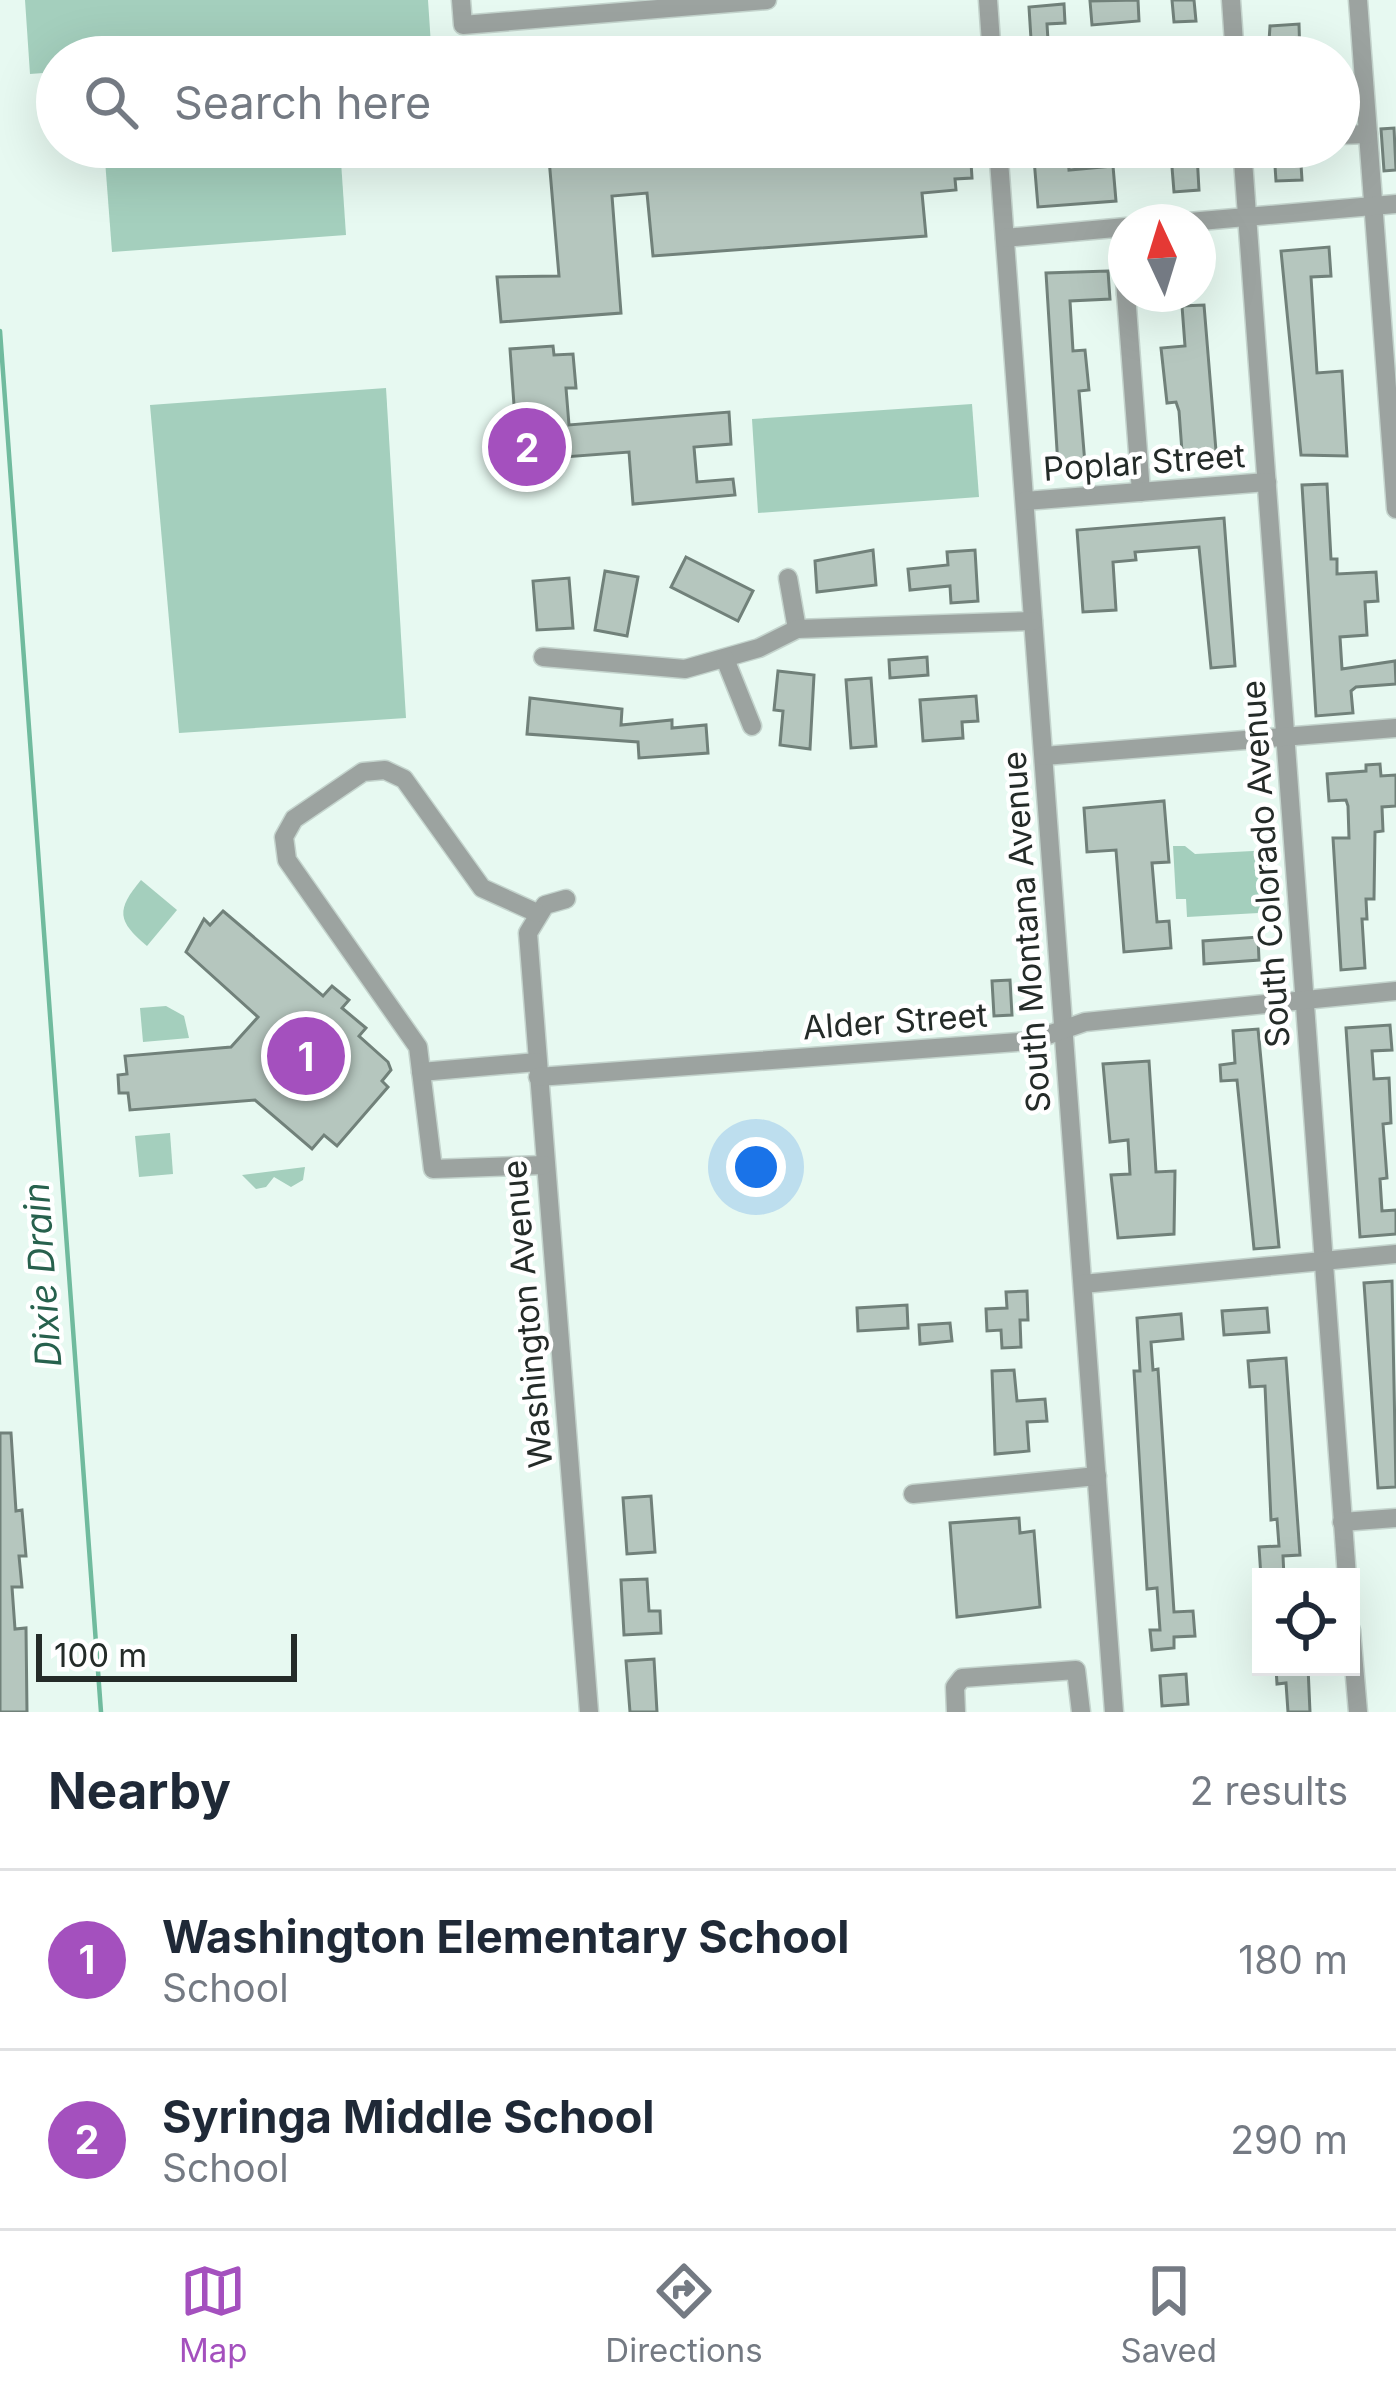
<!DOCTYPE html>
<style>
:root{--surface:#fff;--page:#f6f6f7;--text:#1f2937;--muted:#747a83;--line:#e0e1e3;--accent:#a450be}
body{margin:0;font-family:Inter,sans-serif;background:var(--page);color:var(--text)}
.controls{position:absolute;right:36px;bottom:36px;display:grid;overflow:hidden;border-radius:0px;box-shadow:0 12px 48px #0002}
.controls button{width:108px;height:108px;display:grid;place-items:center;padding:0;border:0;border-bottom:3px solid var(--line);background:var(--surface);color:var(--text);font:60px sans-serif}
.compass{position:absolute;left:1108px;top:204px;width:108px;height:108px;border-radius:50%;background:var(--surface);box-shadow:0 12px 48px #0002;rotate:356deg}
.scale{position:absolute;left:36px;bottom:30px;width:261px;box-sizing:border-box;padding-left:12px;border:6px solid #242b28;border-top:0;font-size:33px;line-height:42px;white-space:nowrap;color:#242b28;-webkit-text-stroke:9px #fff;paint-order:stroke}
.you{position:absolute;left:756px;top:1167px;width:42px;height:42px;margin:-30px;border:9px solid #fff;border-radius:50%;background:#1a73e8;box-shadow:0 0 0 18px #1a73e833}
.badge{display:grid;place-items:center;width:78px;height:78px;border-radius:50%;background:var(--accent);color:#fff;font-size:39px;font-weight:700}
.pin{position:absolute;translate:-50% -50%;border:6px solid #fff;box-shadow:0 3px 12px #0006}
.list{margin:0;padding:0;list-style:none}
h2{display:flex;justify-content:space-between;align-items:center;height:156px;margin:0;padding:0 48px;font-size:51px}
h2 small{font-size:39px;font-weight:400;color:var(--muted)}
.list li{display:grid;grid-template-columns:78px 1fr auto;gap:36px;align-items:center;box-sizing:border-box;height:180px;padding:0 48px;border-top:3px solid var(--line)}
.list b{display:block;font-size:45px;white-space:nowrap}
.list p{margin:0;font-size:39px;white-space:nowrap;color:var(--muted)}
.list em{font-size:39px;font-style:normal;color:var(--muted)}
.icon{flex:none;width:66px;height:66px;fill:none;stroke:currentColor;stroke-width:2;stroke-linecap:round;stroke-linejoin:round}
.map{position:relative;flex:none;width:1396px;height:1712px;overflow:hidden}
.search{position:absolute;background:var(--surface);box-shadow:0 12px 48px #0002;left:36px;right:36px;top:36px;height:132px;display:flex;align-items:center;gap:30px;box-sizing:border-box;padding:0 42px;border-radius:66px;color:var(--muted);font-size:45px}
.sheet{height:516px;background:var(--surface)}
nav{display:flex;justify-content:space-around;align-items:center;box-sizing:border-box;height:168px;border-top:3px solid var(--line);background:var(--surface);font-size:33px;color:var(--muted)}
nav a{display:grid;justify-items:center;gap:6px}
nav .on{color:var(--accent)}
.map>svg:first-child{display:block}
.green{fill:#a4cfbd}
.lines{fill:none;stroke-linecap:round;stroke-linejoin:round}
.stream{stroke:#70bb9e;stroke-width:4.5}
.building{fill:#b5c6be;stroke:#71817a;stroke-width:3}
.minor-casing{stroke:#c4d4cd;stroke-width:21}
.minor{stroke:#9ca3a0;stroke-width:18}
.labels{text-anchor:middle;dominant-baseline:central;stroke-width:9;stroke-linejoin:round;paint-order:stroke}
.street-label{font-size:33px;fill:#242b28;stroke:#fff}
.water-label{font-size:36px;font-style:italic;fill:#27614d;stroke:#fff}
</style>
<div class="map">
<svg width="1396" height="1712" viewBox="0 0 1396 1712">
<rect width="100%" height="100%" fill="#e7f9f1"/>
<!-- green -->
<g class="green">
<polygon points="25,0 428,0 431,45 267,57 57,57 57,72 30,74"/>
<polygon points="104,147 340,147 346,235 112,252"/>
<polygon points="386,388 406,718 179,733 150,405"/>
<polygon points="972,404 979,497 758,513 752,419"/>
<polygon points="1173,846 1185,846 1195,854 1272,850 1277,912 1187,917 1186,899 1176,899"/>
<path d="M141,880L177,910L147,946C117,921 116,910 141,880Z"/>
<polygon points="166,1006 184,1016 189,1038 143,1042 140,1008"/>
<polygon points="170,1133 173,1174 139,1177 135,1136"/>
<polygon points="305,1167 303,1180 291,1187 274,1177 266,1187 256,1189 242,1175"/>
</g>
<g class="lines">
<!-- stream -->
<polyline class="stream" points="0,331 101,1712"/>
</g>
<!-- building -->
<g class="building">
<polygon points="1138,0 1139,21 1092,25 1090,1"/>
<polygon points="1172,0 1194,0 1196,21 1174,22"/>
<polygon points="1064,4 1065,23 1047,24 1049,57 1025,57 1024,40 1031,39 1029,7"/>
<polygon points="1299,24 1300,57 1268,57 1270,26"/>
<polygon points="1394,128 1396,170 1384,171 1381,129"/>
<polygon points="548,147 970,147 972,178 955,179 956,190 922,193 926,236 653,256 647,193 612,196 621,313 501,322 497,277 559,276"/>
<polygon points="1033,147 1067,147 1069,170 1113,166 1116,201 1038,207"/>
<polygon points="1300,149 1302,180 1276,181 1274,151"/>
<polygon points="1197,154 1199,190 1174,192 1171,155"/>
<polygon points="1329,247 1331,276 1311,277 1317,373 1342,371 1347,456 1301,455 1281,251"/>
<polygon points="1108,271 1110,299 1070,301 1073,351 1085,350 1089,390 1079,391 1085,464 1058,466 1046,273"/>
<polygon points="1204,305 1217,463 1183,465 1179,411 1176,402 1167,403 1161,348 1185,346 1182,306"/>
<polygon points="553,346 554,355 573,354 576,388 566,388 569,425 729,412 731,444 694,447 697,482 733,479 735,495 633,504 629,452 551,458 547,417 515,419 510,349"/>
<polygon points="1327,484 1331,559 1337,559 1337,574 1376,572 1378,601 1365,602 1367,635 1340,637 1342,669 1395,661 1396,684 1356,687 1351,691 1353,713 1316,716 1302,485"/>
<polygon points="1224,518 1235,666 1211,668 1199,547 1135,552 1136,560 1113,562 1116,610 1083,612 1077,530"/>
<polygon points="873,550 876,585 817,592 815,561"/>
<polygon points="975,550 978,601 951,603 950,586 910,590 908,569 948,565 947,552"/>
<polygon points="686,557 753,591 738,621 671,587"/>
<polygon points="605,571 638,577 627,636 595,630"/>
<polygon points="569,578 573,628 537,630 533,581"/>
<polygon points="927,657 928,675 890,678 889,660"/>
<polygon points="778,671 814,675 810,749 780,745 783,711 774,710"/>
<polygon points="871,678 876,746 851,748 846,680"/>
<polygon points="976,696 978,721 962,722 963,738 923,741 920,700"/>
<polygon points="530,698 622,709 621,725 672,720 672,728 706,725 708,753 639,758 638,742 527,734"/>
<polygon points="1380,764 1381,776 1396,775 1396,806 1382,807 1383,831 1375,832 1374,899 1366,899 1367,919 1362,919 1365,968 1341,970 1333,838 1349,838 1348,806 1346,800 1329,801 1327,774 1366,771 1366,765"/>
<polygon points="1164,801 1169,862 1152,863 1157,922 1169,921 1171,948 1124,952 1116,850 1087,852 1084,808"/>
<polygon points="223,911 323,996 332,986 349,1000 342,1008 366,1028 359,1036 388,1062 391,1070 382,1081 388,1087 337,1146 324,1135 312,1149 255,1100 130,1110 128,1093 119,1093 118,1075 127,1074 125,1056 231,1047 258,1017 186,952 204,919 210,925"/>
<polygon points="1258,937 1259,960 1204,964 1203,941"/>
<polygon points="1010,980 1012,1015 994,1016 992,981"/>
<polygon points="1390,1025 1392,1050 1372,1051 1374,1079 1389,1078 1391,1123 1383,1124 1387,1178 1380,1179 1382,1211 1396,1210 1396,1234 1360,1237 1346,1028"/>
<polygon points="1258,1029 1279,1247 1254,1249 1237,1080 1221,1081 1220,1065 1235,1063 1233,1031"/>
<polygon points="1149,1061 1156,1172 1175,1171 1174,1234 1118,1238 1111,1175 1130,1174 1128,1140 1110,1142 1103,1064"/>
<polygon points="1392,1281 1396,1487 1378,1488 1364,1283"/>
<polygon points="1027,1291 1028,1320 1020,1320 1021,1347 1002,1348 1001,1330 987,1331 986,1309 1007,1308 1006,1292"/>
<polygon points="907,1305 908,1328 858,1331 857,1308"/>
<polygon points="1267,1308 1269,1332 1224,1335 1222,1311"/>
<polygon points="1181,1314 1183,1339 1151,1342 1153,1370 1158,1369 1174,1612 1193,1611 1195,1636 1174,1637 1174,1648 1152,1650 1150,1630 1160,1630 1157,1588 1147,1589 1134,1371 1140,1371 1137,1318"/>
<polygon points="950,1323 952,1341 920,1344 919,1325"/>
<polygon points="1286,1358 1300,1555 1283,1556 1284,1577 1261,1577 1259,1547 1279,1546 1277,1519 1271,1520 1265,1386 1250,1387 1248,1361"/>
<polygon points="1014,1370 1017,1401 1045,1399 1047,1421 1027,1422 1029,1451 995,1454 992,1371"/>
<polygon points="0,1433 11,1433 16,1511 22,1510 26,1556 19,1556 22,1587 12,1587 15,1629 26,1628 27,1712 0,1712"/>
<polygon points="651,1496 655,1552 627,1554 623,1498"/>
<polygon points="1019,1518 1020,1533 1034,1531 1040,1607 957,1617 950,1523"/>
<polygon points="647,1579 649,1611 660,1611 661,1633 624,1635 621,1580"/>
<polygon points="654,1659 657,1712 630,1712 626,1661"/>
<polygon points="1308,1667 1310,1712 1288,1712 1286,1683 1277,1684 1276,1668"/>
<polygon points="1186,1674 1188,1704 1162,1706 1160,1676"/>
</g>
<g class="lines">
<!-- minor casing -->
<g class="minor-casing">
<g id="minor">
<polyline points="461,0 463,25 767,0"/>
<polyline points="988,0 992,57"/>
<polyline points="1231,0 1235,57"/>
<polyline points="1358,0 1396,509"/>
<polyline points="1339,135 1368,134"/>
<polyline points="998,147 1114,1712"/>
<polyline points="1242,147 1347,1577"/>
<polyline points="1189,222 1396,204"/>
<polyline points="1121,228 1126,294"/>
<polyline points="1005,238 1126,227"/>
<polyline points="1126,294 1141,492"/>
<polyline points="1025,501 1267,482"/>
<polyline points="788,578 797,629"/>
<polyline points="543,657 685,669 759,648 797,629 1033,621"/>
<polyline points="725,659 752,726"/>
<polyline points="1044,756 1396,728"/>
<polyline points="566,899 545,905 528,933 589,1712"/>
<polyline points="537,913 482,888 404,779 385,770 363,772 294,819 284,837 287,860 418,1047 433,1169 544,1165"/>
<polyline points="421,1072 537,1062"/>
<polyline points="538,1077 1031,1041 1085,1022 1396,991"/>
<polyline points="1083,1284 1396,1254"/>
<polyline points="913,1494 1097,1476"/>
<polyline points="1342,1522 1396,1518"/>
<polyline points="1351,1630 1358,1712"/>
<polyline points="956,1712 955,1687 962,1678 1076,1670 1081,1712"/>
</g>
</g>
<!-- minor -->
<use href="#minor" class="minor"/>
</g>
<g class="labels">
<!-- street labels -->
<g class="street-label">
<text transform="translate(1144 462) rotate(-4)">Poplar Street</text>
<text transform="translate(1265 864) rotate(-94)">South Colorado Avenue</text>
<text transform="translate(1026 932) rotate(-94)">South Montana Avenue</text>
<text transform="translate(895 1021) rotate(-4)">Alder Street</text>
<text transform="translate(527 1314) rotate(-95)">Washington Avenue</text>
</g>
<!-- water labels -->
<g class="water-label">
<text transform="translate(42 1275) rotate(-94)">Dixie Drain</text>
</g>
</g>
</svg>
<div class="controls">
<button><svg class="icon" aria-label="locate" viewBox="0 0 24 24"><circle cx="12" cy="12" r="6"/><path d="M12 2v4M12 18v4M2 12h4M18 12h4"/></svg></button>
</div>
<svg class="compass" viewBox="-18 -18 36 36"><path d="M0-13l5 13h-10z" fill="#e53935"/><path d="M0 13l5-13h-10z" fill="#747a83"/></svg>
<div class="scale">100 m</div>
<div class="you"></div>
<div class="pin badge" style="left:306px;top:1056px">1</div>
<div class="pin badge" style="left:527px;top:447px">2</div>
<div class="search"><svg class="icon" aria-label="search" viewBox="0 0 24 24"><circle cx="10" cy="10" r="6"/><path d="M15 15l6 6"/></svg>Search here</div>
</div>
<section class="sheet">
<h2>Nearby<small>2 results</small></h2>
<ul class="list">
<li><span class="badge">1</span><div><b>Washington Elementary School</b><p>School</p></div><em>180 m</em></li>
<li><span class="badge">2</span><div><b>Syringa Middle School</b><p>School</p></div><em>290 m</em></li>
</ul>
</section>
<nav>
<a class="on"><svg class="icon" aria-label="map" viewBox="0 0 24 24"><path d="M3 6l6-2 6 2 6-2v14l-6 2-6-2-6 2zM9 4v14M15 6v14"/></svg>Map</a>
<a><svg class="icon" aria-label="directions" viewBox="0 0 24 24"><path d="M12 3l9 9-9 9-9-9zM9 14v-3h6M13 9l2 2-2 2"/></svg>Directions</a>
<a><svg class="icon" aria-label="saved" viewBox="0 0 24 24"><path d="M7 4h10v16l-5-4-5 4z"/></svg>Saved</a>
</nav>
